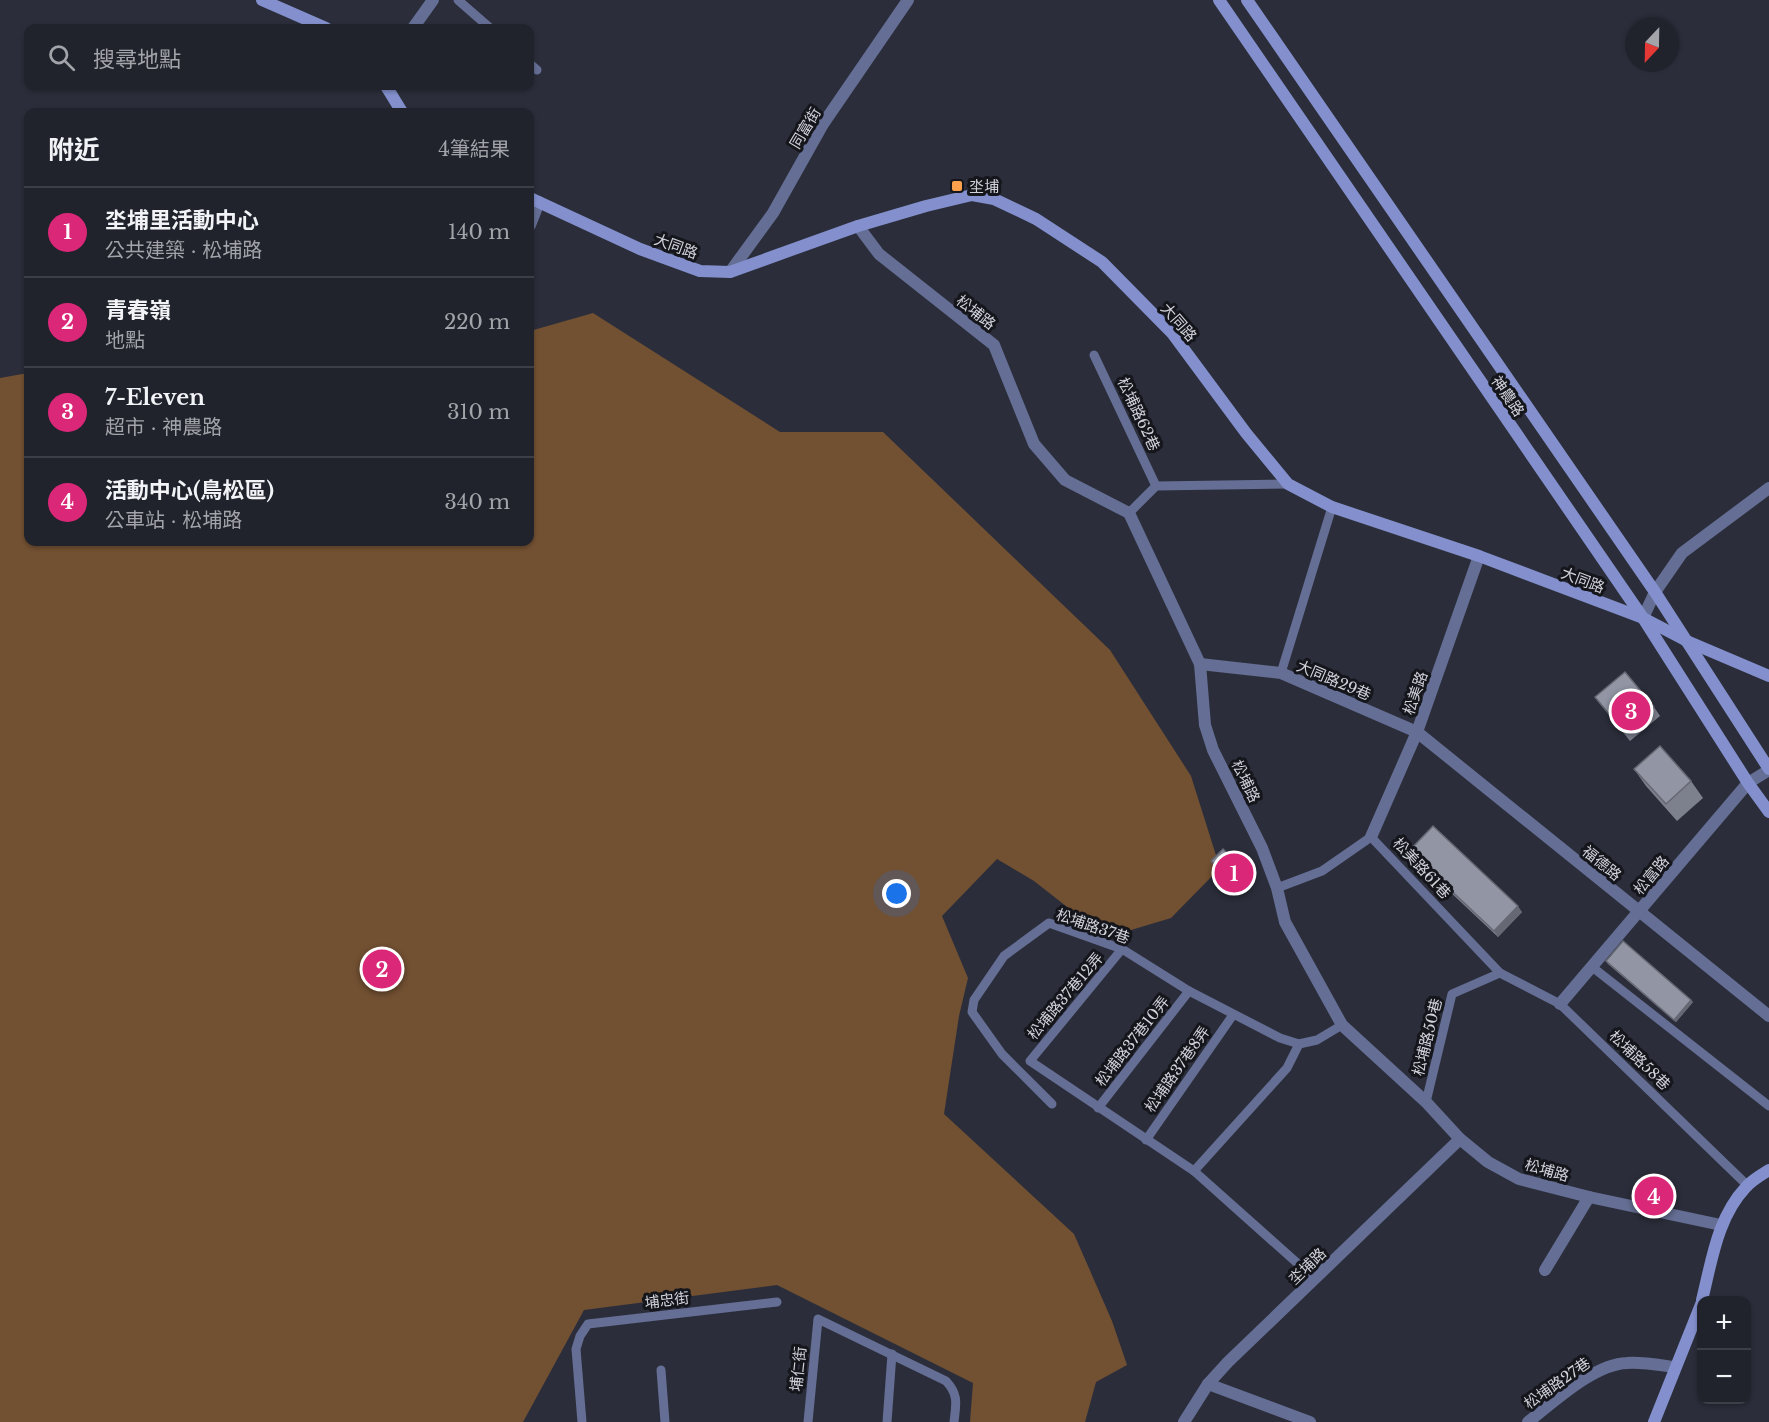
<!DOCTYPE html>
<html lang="zh-TW">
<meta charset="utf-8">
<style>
:root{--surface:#20222c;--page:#2d2f38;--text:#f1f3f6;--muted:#a2a4a9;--line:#3d3f48;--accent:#db2777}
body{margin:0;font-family:"Libre Baskerville","Noto Sans TC",serif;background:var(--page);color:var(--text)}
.controls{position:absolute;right:18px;bottom:18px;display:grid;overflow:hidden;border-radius:12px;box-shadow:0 2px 4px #0004}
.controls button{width:54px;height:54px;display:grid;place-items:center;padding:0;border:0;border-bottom:2px solid var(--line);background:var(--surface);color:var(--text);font:30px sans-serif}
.compass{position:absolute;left:1625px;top:18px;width:54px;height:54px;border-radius:50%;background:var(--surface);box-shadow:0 2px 4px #0004;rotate:202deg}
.you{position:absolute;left:897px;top:894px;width:21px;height:21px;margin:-15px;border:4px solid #fff;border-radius:50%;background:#1a73e8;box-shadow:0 0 0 9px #1a73e833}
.badge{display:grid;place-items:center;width:39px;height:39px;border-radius:50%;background:var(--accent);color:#fff;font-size:20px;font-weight:700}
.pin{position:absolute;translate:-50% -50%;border:3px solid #fff;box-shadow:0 2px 6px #0006}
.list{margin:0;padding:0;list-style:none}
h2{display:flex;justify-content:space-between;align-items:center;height:78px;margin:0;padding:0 24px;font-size:26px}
h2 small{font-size:20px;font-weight:400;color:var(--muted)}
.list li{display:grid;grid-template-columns:39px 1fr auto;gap:18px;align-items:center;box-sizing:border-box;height:90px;padding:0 24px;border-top:2px solid var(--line)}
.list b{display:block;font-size:22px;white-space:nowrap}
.list p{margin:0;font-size:20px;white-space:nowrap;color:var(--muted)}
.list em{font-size:20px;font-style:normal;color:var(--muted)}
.icon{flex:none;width:33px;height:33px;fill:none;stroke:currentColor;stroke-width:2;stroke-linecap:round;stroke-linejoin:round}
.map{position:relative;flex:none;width:1769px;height:1422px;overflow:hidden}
.search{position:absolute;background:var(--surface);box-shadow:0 2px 4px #0004;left:24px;top:24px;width:510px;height:66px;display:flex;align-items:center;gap:15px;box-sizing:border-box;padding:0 21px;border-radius:12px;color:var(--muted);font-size:22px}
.panel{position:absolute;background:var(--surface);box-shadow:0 2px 4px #0004;left:24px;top:108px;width:510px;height:438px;border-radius:12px}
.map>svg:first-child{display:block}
.green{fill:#725032}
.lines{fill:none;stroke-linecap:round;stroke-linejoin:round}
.lane{stroke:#656e94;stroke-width:9}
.street{stroke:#656e94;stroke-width:12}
.secondary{stroke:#8390cd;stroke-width:12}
.wall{fill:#7d808d}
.shaded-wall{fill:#666873}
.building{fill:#9195a4;stroke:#666873;stroke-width:1.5}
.poi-dot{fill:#f9a04d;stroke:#15161c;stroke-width:2}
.labels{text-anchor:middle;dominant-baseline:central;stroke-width:6;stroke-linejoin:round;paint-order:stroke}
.street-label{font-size:15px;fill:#d1d3db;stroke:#15161c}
.poi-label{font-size:15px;fill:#d1d3db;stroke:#15161c;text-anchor:start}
</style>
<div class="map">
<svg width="1769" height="1422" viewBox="0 0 1769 1422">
<rect width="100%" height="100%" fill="#2b2e3a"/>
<!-- green -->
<polygon class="green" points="593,313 780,432 883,432 1110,650 1191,776 1220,868 1171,918 1131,930 1080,917 1034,881 997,859 942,916 968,978 959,1016 944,1114 1074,1234 1112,1321 1127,1365 1096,1382 1085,1422 970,1422 973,1383 777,1285 584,1310 523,1422 0,1422 0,378 28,373 28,542 342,542 343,545 356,542 530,542 530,331"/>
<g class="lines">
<!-- lane -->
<g class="lane">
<polyline points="458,0 490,28"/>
<polyline points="530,64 537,70"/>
<polyline points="1094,355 1156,486"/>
<polyline points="1129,513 1156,486 1288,484"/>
<polyline points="1281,673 1332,507"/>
<polyline points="1277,888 1322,871 1371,837 1500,973 1560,1004 1747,1185"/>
<polyline points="1122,949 1030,1061 1194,1171"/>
<polyline points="1591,966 1769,1106"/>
<polyline points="1299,1044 1287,1068 1194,1171 1315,1279"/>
<polyline points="1426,1102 1452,994 1500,973"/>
<polyline points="1052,1104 1002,1054 972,1012 974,1000 1004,956 1049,923 1122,949 1189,991 1280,1038 1299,1044 1317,1040 1342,1025"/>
<polyline points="1098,1108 1189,991"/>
<polyline points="1146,1140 1233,1015"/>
<polyline points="661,1370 665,1422"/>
<polyline points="582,1422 576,1349 580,1336 588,1324 777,1302"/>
<path d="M808,1422L818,1319L946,1381C959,1395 956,1404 954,1422"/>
<polyline points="887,1422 892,1354"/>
</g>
<!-- street -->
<g class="street">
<polyline points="413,28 433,0"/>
<polyline points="530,225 539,202"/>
<polyline points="858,226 879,254 994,345 1034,444 1065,480 1129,513 1200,664 1205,725 1213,750 1262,848 1277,888 1285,922 1342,1025 1426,1102 1460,1139 1488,1162 1519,1179 1589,1197 1721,1225"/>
<polyline points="730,272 773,213 823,124 908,0"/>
<polyline points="1643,618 1655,592 1682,553 1769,488"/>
<polyline points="1200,664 1281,673 1417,732 1769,1016"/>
<polyline points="1371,837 1417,732 1479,556"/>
<polyline points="1560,1004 1748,783 1769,770"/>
<polyline points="1545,1270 1589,1197"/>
<polyline points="1208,1384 1310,1422"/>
<polyline points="1184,1422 1208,1384 1228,1362 1460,1139"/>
<path d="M1528,1422C1554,1402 1594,1364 1627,1363C1643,1362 1659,1365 1674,1367"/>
</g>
<!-- secondary -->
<g class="secondary">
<polyline points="262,0 326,28"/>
<polyline points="1219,0 1643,618 1748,783 1769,812"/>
<polyline points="1247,0 1655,592 1769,769"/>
<polyline points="386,86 402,112"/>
<polyline points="530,198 640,249 700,271 730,272 858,226 926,206 972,195 994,199 1036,219 1102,262 1172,333 1246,433 1288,484 1332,507 1479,556 1643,618 1689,642 1769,676"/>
<path d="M1702,1300C1712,1260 1717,1218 1746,1187C1752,1180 1761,1175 1769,1170"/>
<polyline points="1654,1422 1702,1302"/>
</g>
</g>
<!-- wall -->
<g class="wall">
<polygon points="1595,697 1654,707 1660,716 1630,741"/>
<polygon points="1634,769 1691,781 1703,798 1677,821 1646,786"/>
<polygon points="1409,851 1522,912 1498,937 1413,857"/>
<polygon points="1211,861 1248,874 1252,880 1240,892 1215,866"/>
<polygon points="1606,961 1693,1002 1676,1022 1608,964"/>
</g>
<!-- shaded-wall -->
<g class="shaded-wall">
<polygon points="1518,906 1522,912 1498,937 1494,931"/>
<polygon points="1691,1000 1693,1002 1676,1022 1674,1020"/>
</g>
<!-- building -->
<g class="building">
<polygon points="1625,672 1654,707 1624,732 1595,697"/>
<polygon points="1660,746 1691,781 1666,804 1634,769"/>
<polygon points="1433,826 1518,906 1494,931 1409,851"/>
<polygon points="1223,849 1248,874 1236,886 1211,861"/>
<polygon points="1623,941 1691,1000 1674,1020 1606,961"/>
</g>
<!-- markers -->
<rect class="poi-dot" x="951" y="180" width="12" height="12" rx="3"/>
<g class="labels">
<!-- street labels -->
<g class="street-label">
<text transform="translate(805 128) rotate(-59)">同富街</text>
<text transform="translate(676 246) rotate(20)">大同路</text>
<text transform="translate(976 312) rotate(38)">松埔路</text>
<text transform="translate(1179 322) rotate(49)">大同路</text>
<text transform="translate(1508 396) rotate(56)">神農路</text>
<text transform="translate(1139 414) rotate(65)">松埔路62巷</text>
<text transform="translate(1583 580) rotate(21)">大同路</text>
<text transform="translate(1334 680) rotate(23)">大同路29巷</text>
<text transform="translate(1415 693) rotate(-71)">松美路</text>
<text transform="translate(1246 781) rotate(64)">松埔路</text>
<text transform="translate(1602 863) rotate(39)">福德路</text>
<text transform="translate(1422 868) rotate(47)">松美路61巷</text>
<text transform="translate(1651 875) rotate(-50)">松富路</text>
<text transform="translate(1093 926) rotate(19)">松埔路37巷</text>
<text transform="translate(1065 996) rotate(-50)">松埔路37巷12弄</text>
<text transform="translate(1427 1037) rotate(-76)">松埔路50巷</text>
<text transform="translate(1132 1041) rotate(-52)">松埔路37巷10弄</text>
<text transform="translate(1640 1060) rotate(44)">松埔路58巷</text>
<text transform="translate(1177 1069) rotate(-55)">松埔路37巷8弄</text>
<text transform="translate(1547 1170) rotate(16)">松埔路</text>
<text transform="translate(1307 1266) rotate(-44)">坔埔路</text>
<text transform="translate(667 1300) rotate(-7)">埔忠街</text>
<text transform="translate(798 1369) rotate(-84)">埔仁街</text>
<text transform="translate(1557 1383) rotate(-35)">松埔路27巷</text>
</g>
<!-- poi labels -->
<g class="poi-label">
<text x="969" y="186">坔埔</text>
</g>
</g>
</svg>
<div class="controls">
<button>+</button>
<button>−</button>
</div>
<svg class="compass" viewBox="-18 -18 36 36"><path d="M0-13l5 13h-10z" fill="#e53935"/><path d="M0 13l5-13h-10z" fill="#a2a4a9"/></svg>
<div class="you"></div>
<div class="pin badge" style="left:1234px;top:873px">1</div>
<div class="pin badge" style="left:382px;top:969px">2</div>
<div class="pin badge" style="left:1631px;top:711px">3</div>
<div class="pin badge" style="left:1654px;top:1196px">4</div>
<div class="search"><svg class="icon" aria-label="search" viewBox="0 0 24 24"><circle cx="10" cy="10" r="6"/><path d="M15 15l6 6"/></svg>搜尋地點</div>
<section class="panel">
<h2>附近<small>4筆結果</small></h2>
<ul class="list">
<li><span class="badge">1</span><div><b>坔埔里活動中心</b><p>公共建築 · 松埔路</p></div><em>140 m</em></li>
<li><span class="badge">2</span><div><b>青春嶺</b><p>地點</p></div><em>220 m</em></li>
<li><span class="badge">3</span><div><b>7-Eleven</b><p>超市 · 神農路</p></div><em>310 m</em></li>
<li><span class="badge">4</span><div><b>活動中心(鳥松區)</b><p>公車站 · 松埔路</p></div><em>340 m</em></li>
</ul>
</section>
</div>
